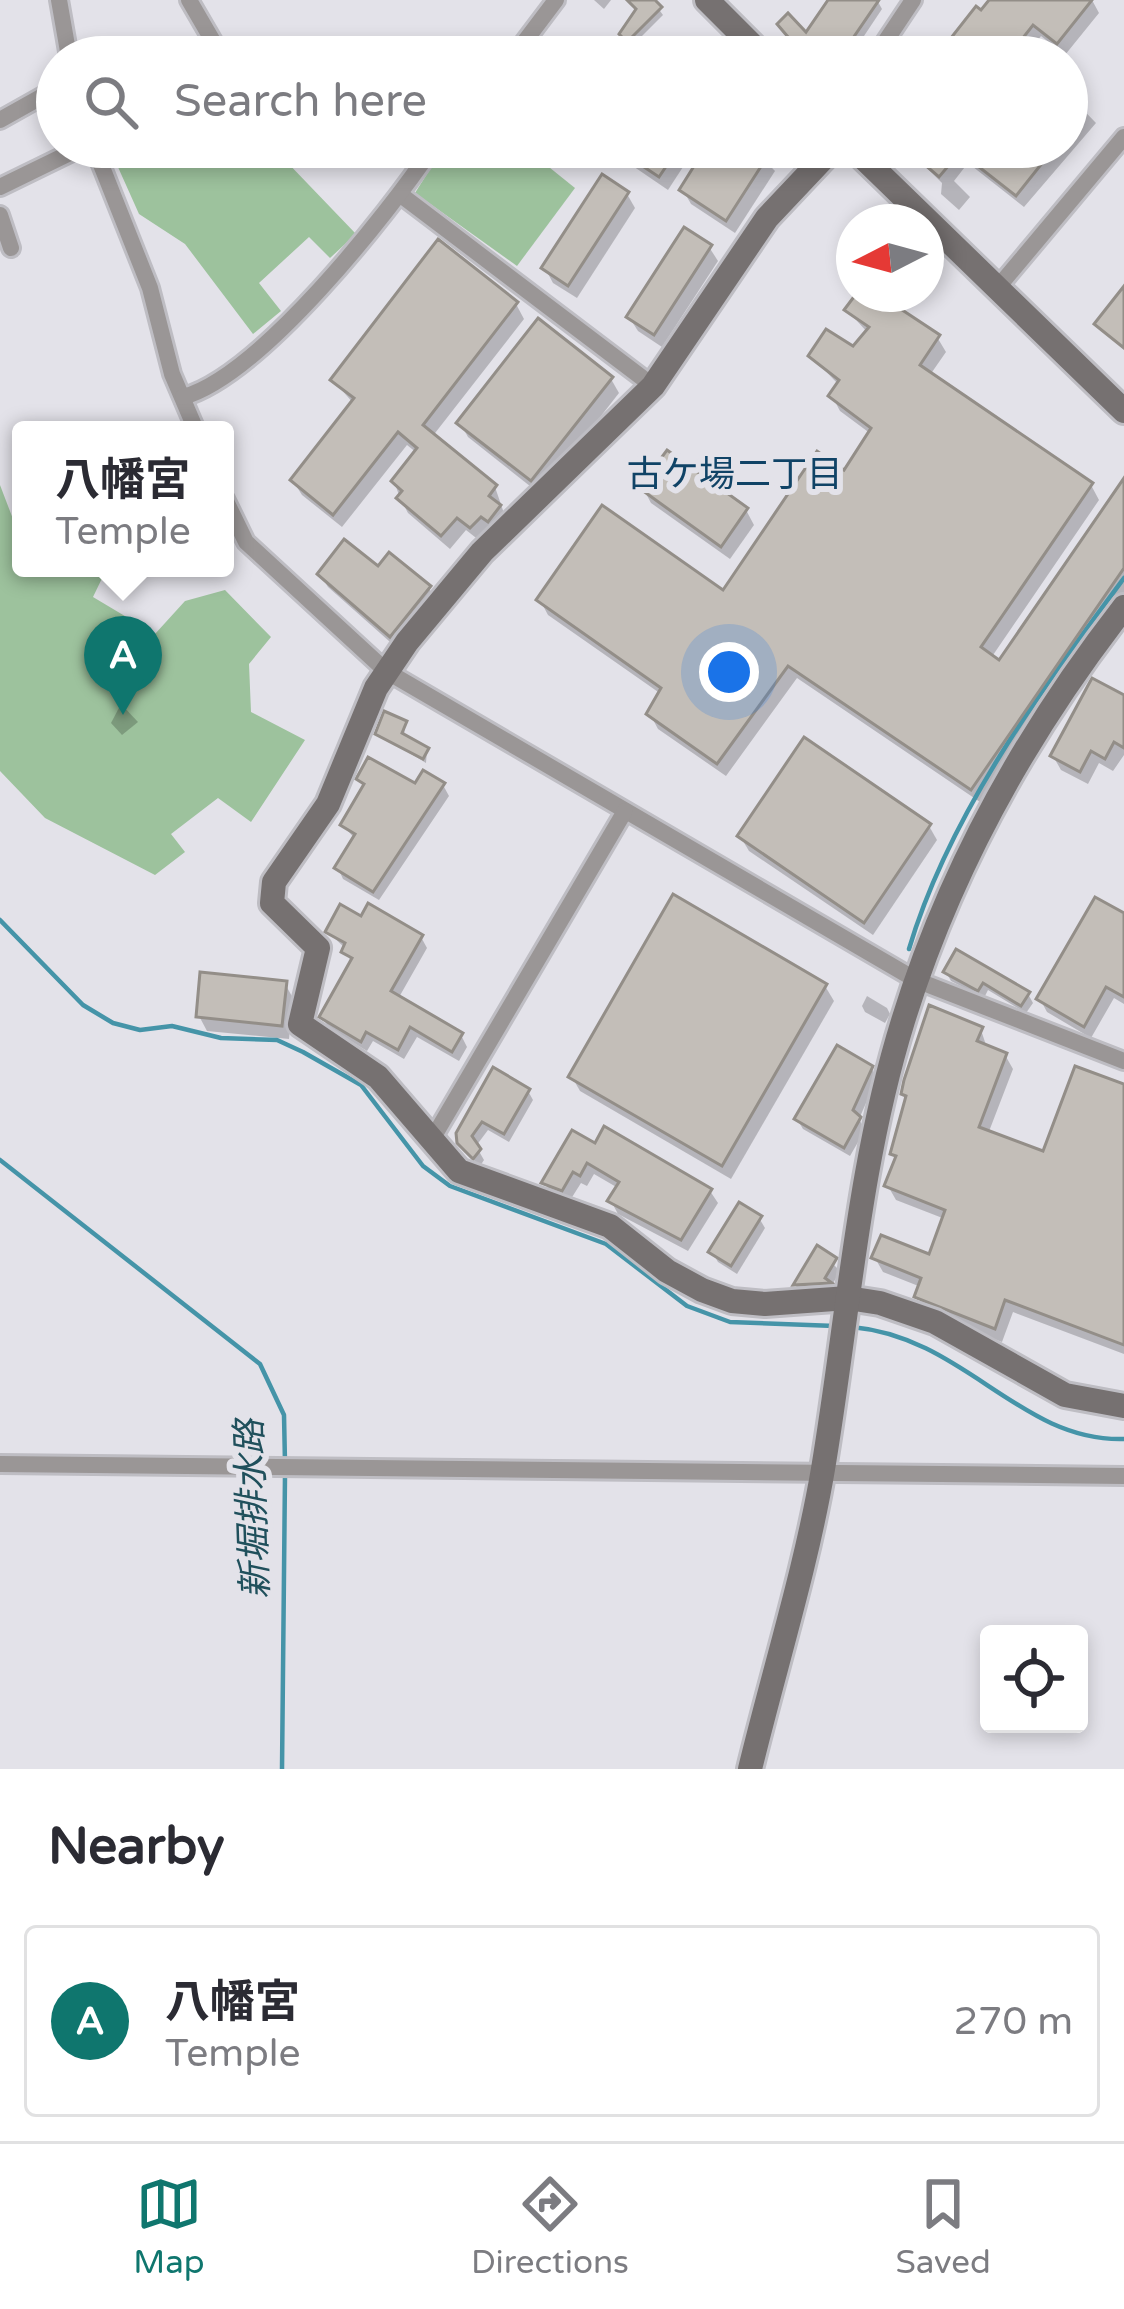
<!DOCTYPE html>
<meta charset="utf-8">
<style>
:root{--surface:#fff;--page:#f7f7f7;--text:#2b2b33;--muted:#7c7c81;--line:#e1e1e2;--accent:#0f766e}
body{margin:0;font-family:"Varela Round","Noto Sans JP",sans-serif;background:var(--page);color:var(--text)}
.controls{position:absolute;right:36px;bottom:36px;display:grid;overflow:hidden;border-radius:12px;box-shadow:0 6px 18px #0003}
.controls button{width:108px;height:108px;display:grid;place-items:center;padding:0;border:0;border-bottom:3px solid var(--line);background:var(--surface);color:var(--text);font:60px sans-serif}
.compass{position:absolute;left:836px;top:204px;width:108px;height:108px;border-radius:50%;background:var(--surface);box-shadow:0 6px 18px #0003;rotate:264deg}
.you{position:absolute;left:729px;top:672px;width:42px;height:42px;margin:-30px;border:9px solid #fff;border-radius:50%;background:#1a73e8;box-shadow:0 0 0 18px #1a73e833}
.badge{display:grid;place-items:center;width:78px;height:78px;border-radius:50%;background:var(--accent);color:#fff;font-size:39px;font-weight:700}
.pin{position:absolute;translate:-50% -99px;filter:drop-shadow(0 3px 6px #0008)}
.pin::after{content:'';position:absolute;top:63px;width:42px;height:36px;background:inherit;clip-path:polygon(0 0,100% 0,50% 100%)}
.popup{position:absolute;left:12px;top:421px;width:222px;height:156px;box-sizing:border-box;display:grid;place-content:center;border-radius:12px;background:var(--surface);filter:drop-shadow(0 3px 9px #0005);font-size:39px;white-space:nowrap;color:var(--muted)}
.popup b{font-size:45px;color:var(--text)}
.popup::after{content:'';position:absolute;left:50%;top:100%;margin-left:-24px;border:24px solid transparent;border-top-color:var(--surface)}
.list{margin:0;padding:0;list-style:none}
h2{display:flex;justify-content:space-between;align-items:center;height:156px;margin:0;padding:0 48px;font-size:51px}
h2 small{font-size:39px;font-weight:400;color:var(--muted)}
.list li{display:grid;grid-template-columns:78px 1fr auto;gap:36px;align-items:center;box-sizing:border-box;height:192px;margin:0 24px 24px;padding:0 24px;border:3px solid var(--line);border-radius:12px}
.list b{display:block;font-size:45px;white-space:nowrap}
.list p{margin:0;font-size:39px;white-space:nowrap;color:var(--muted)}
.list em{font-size:39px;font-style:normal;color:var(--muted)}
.icon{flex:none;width:66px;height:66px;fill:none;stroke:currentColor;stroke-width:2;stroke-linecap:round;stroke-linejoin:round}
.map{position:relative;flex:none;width:1124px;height:1769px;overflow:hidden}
.search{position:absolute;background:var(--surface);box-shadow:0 6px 18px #0003;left:36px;right:36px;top:36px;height:132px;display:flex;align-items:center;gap:30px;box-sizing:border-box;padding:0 42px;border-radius:66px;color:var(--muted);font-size:45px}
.sheet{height:372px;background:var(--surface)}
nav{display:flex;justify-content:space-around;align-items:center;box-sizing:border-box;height:168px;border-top:3px solid var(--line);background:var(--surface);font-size:33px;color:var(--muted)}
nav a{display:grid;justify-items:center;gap:6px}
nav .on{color:var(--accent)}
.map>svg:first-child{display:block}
.green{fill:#9dc29d}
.shadow{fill:#0003}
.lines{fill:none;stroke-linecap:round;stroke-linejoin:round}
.stream{stroke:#4594a8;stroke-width:4.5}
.building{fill:#c3beb8;stroke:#938e88;stroke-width:3}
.street-casing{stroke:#bebdc3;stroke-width:22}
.secondary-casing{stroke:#bebdc3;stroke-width:30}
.street{stroke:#9a9696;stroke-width:16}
.secondary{stroke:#767171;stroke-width:24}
.labels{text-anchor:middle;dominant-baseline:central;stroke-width:12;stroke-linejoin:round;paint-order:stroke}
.neighbourhood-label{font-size:36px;fill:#104366;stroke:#e3e2e9}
.water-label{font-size:36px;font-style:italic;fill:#20505c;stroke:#e3e2e9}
</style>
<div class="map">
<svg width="1124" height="1769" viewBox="0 0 1124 1769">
<rect width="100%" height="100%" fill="#e3e2e9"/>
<!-- green -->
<g class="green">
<polygon points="109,147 296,147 284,159 356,234 330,258 309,237 259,283 281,311 253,334 185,244 139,214"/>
<polygon points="449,147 524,147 575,188 517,266 415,193 442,150"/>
<polygon points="0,485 21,540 21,568 107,568 93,597 155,634 185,601 225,590 271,637 249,664 251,712 305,740 251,822 218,798 171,834 185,852 155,875 45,818 0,771"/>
</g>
<!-- shadow -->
<g class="shadow">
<polygon points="594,0 611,0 604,9"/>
<polygon points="628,0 652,0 663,15 632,46 626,40 638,11"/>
<polygon points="832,0 877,0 882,9 850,57 802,57 798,50"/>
<polygon points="991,0 1092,0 1099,13 1065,55 1041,36 1025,57 942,57"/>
<polygon points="1067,93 1096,123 1024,207 968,163 954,181 970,197 959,210 941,194 942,183 906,147 1067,147"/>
<polygon points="551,147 564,159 559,167 536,149"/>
<polygon points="616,147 696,147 668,190 624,160"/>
<polygon points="710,147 752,147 775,171 735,233 691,204 683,190"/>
<polygon points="627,194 635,208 577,298 553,283 545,268"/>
<polygon points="709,247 718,261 662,347 638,331 629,317"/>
<polygon points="859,294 873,294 937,337 946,352 930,375 1091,485 1099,500 991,658 1000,664 1124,496 1124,593 980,802 797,678 726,776 658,729 650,714 661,694 548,615 540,600 724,594 845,474 871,434 840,411 832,396 839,385 811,356 853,350 868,333 847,310"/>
<polygon points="516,304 524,319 432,437 495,487 507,522 480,541 466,530 450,549 408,513 400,498 394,481 417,453 407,445 342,527 302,495 293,481 354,404 333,380"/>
<polygon points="611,379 619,393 540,494 468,437 460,423"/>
<polygon points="643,488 746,510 754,525 730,559 651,503"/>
<polygon points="378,570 429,588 436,601 398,649 328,587 320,574"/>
<polygon points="1124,699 1124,755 1113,771 1099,763 1088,784 1061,770 1053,756"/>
<polygon points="121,704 138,722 122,735 111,723"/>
<polygon points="405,723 404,738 427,750 426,763 378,734"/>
<polygon points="360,779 443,785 449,796 379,900 343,879 338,868 355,839 343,825 364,788"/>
<polygon points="929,826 937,840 873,935 749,851 740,836"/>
<polygon points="1124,917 1124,1004 1114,998 1091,1038 1047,1012 1040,999"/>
<polygon points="362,920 421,937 427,948 398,999 461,1035 467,1047 459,1061 417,1037 404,1059 373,1041 367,1051 329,1028 322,1017 352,965 346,949 328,932"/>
<polygon points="946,972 1028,994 1033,1003 1026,1013 988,990 984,998 951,981"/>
<polygon points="285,984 293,998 289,1039 207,1031 199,1016"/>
<polygon points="825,986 834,1001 731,1179 580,1091 572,1077"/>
<polygon points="867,996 887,1008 890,1014 885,1023 865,1012 862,1006"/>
<polygon points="981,1030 987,1048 1005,1055 1013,1069 988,1134 1044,1155 1124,1088 1124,1354 1013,1312 1002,1342 970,1330 926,1311 918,1297 921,1287 883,1272 875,1258 931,1258 945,1219 896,1200 888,1186 898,1161 893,1154 908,1100 904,1093"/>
<polygon points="871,1068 877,1078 859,1119 865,1130 850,1156 803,1129 797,1119"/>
<polygon points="528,1091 533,1100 509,1142 488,1130 476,1146 484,1160 480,1166 466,1153 459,1133"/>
<polygon points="596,1147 710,1191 718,1203 688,1251 618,1214 611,1201 618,1188 594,1174 587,1186 581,1183 569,1202 552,1196 545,1183"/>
<polygon points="759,1218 765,1228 737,1274 718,1262 712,1252"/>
<polygon points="818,1249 840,1271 831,1287 801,1295 796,1286"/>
</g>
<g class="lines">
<!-- stream -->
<g class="stream">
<polyline points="0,920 83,1005 113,1023 140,1030 172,1026 221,1038 277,1040 303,1052 361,1085 423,1166 450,1186 606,1244 687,1306 730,1322 835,1326"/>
<path d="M909,949C949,814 1042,689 1124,578"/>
<polyline points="0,1160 260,1364 284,1415 285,1463"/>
<path d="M852,1327C965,1337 1020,1442 1124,1439"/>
<polyline points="282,1769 285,1475"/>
</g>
</g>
<!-- building -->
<g class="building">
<polygon points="627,0 655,0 662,7 627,42 619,34 636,9"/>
<polygon points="828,0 879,0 840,57 805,57 777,24 788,13 806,32"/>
<polygon points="989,0 1092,0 1057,44 1033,25 1015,48 1027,57 936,57 976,6 981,10"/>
<polygon points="614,147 679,147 659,177"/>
<polygon points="706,147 757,147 769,154 726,221 679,190"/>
<polygon points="904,147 1055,147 1016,196 960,152 939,177"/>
<polygon points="602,174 629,192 568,286 541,268"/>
<polygon points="684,227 712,245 654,335 626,317"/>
<polygon points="438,239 518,302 423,425 497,485 489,496 501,505 488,522 481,517 470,528 457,518 441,536 396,498 402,491 391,481 417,448 398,432 333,515 290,480 354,398 330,380"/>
<polygon points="1124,286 1124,348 1094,324"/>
<polygon points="856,294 878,294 940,335 920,365 1093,483 981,647 999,660 1124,478 1124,568 971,790 788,666 717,764 646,714 661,688 536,600 602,505 723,590 817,451 844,470 871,428 828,396 839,380 808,356 826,329 853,346 869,327 844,310"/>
<polygon points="538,318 613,377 531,481 456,423"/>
<polygon points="667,450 748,508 721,547 639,488"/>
<polygon points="344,539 378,566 389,552 431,586 390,637 317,574"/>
<polygon points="1092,678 1124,695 1124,748 1114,742 1105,759 1091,751 1080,772 1050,756"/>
<polygon points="384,711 407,721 402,733 429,748 423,759 375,734"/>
<polygon points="804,737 931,824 864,923 737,836"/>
<polygon points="368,757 415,783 423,770 445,783 373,892 334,868 355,834 340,825 364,784 356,779"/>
<polygon points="673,894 827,984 722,1166 568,1077"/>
<polygon points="1095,897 1124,913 1124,997 1106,987 1084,1027 1036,999"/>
<polygon points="368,903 423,935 391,991 463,1033 452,1052 410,1027 398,1050 366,1032 361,1042 319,1017 352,958 341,952 345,943 325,932 340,904 361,916"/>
<polygon points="956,949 1030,992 1021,1006 983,983 978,991 943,972"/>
<polygon points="200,972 287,981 282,1026 196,1017"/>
<polygon points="929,1005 983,1027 977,1041 1007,1053 979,1127 1043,1151 1075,1066 1124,1084 1124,1345 1005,1300 995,1329 914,1297 921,1278 871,1258 881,1235 929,1254 945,1210 884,1186 896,1156 890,1154 906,1096 901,1094 904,1080"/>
<polygon points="837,1045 873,1066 853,1110 861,1117 844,1148 794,1119"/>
<polygon points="493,1067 530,1089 504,1134 482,1122 472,1136 481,1149 473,1159 457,1143 456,1133"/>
<polygon points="604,1126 712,1189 681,1240 607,1201 619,1182 587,1163 580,1176 573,1172 562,1191 541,1183 572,1130 595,1143"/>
<polygon points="739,1202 762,1216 731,1266 708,1252"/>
<polygon points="817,1245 837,1258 825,1278 832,1283 793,1285"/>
</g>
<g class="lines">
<!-- street casing -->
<g class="street-casing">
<g id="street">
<polyline points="59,0 69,57"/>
<polyline points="189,0 221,55"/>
<polyline points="513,57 556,0"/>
<polyline points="875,57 913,0"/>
<polyline points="0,120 57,88"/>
<polyline points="94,147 150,288 172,374 196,430"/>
<polyline points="0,187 82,147"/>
<polyline points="401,195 653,386"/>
<polyline points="0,215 11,248"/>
<polyline points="999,286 1124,137"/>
<path d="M183,397C260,376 387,215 433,147"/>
<polyline points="225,499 246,542 386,671 916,980 1124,1061"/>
<polyline points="434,1136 625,811"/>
<polyline points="0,1464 1124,1476"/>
</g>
</g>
<!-- secondary casing -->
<g class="secondary-casing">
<g id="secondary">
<polyline points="707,0 764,57"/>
<polyline points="834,147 767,218 653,386 482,552 407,642 376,688 328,804 274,882 272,903 318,948 300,1024 378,1077 459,1171 610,1226 667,1271 702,1290 732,1301 765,1304 848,1298 880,1303 935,1322 1065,1395 1124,1406"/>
<polyline points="852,147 1124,411"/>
<path d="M750,1769C774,1670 806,1569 823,1469C848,1320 858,1166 903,1021C950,868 1026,733 1124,607"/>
</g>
</g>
<!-- street -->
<use href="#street" class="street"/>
<!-- secondary -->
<use href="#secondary" class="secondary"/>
</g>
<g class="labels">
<!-- neighbourhood labels -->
<g class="neighbourhood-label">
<text x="735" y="474">古ケ場二丁目</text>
</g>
<!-- water labels -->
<g class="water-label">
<text transform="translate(253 1509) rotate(-92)">新堀排水路</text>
</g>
</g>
</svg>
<div class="controls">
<button><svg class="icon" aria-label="locate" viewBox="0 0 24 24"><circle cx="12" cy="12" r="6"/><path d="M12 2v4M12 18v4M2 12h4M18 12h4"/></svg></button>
</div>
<svg class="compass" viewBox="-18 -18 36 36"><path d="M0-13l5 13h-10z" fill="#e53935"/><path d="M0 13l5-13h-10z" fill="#7c7c81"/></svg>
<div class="you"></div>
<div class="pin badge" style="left:123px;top:715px">A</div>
<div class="popup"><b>八幡宮</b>Temple</div>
<div class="search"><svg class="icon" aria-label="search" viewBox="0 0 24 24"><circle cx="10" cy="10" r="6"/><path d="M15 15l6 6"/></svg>Search here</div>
</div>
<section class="sheet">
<h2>Nearby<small></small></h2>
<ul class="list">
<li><span class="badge">A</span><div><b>八幡宮</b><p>Temple</p></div><em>270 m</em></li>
</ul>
</section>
<nav>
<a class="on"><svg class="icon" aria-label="map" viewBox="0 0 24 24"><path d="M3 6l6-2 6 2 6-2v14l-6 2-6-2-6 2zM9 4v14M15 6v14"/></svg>Map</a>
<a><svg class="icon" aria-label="directions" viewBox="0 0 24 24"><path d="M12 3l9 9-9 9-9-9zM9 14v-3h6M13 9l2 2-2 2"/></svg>Directions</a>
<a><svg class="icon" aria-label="saved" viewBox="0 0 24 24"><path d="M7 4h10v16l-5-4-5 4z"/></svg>Saved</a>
</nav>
